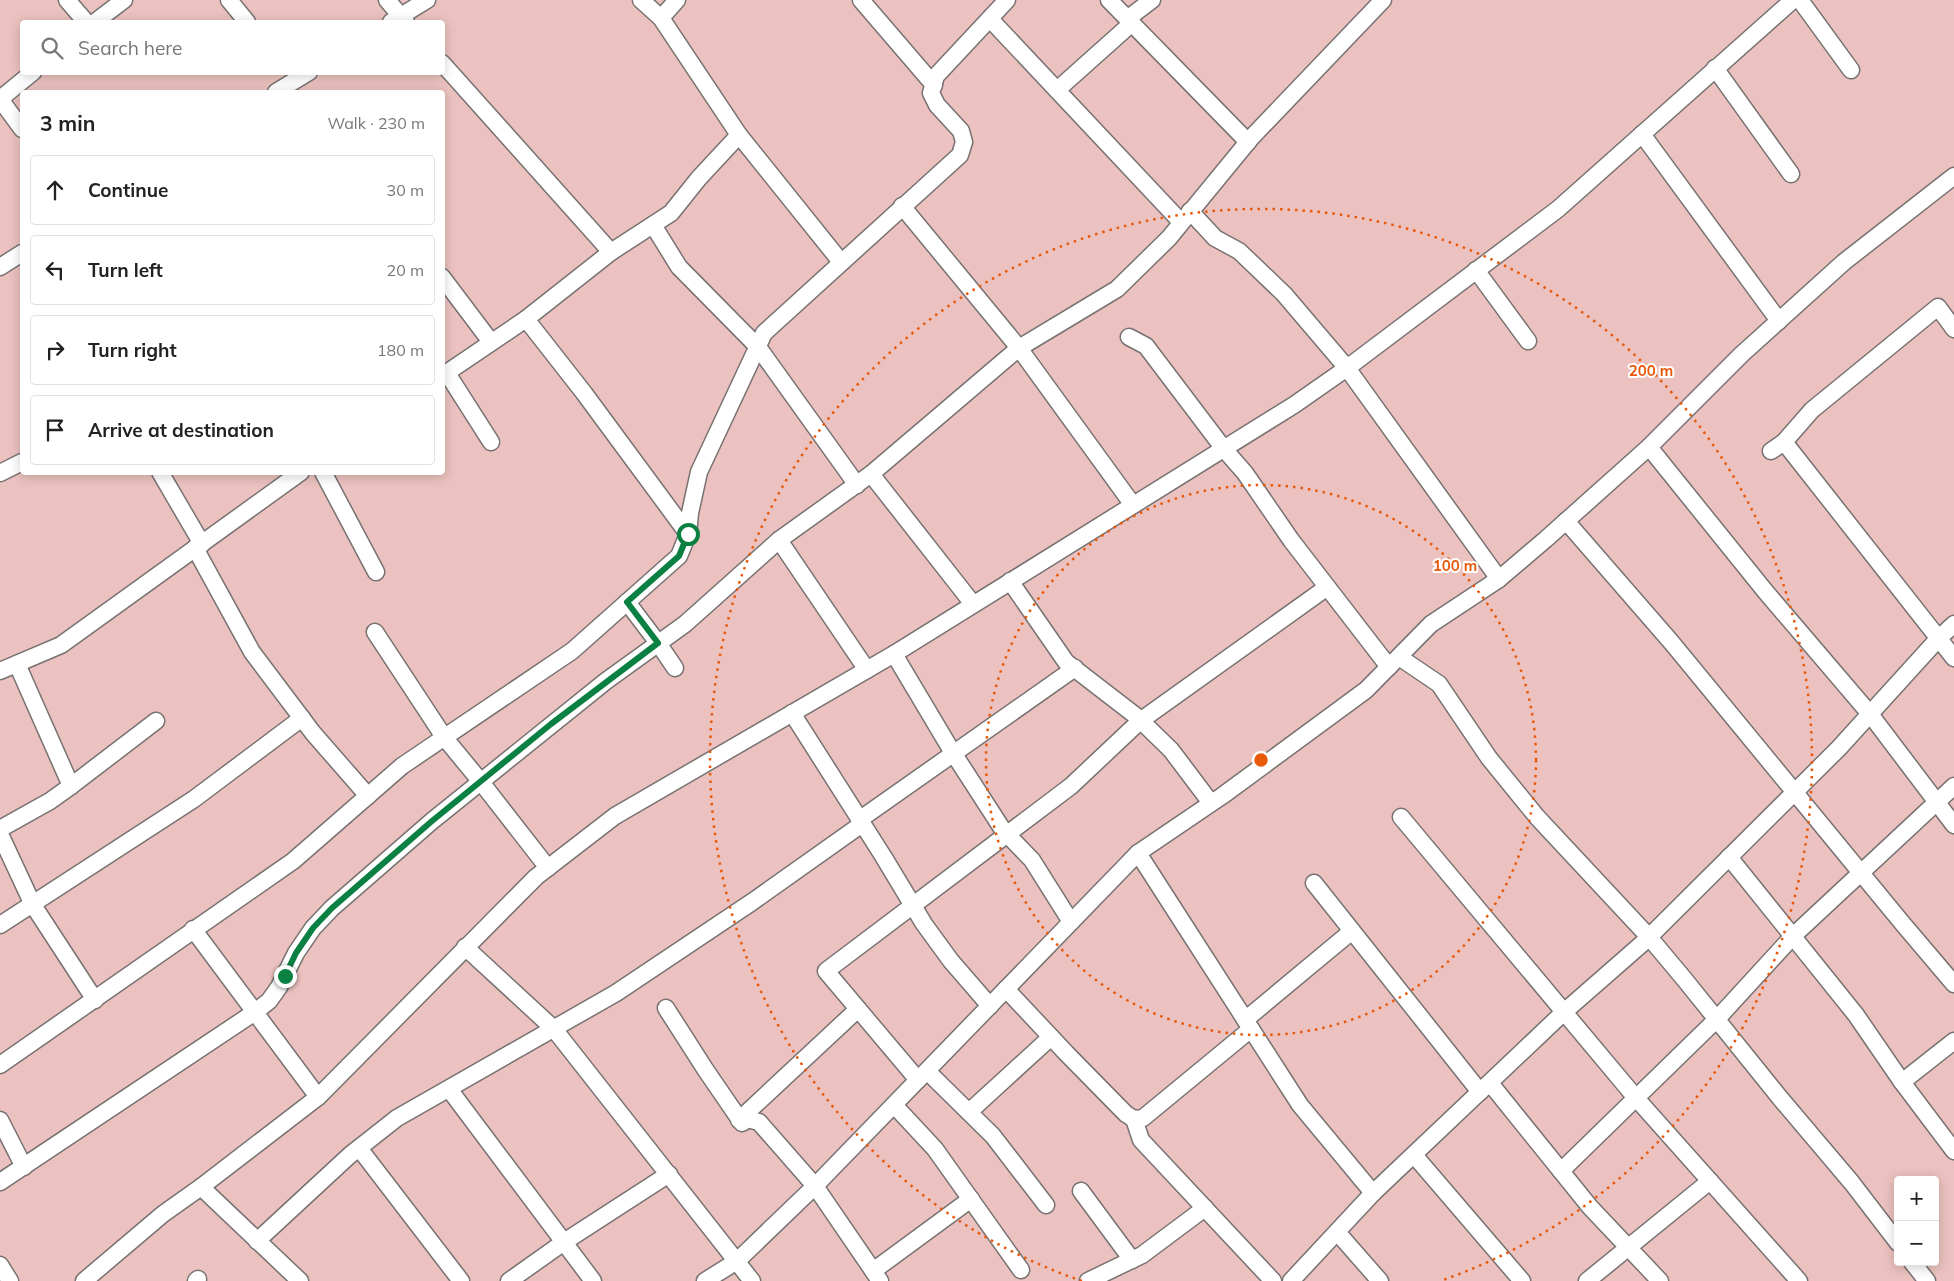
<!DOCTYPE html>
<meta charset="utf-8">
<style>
:root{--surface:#fff;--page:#f2f2f2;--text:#222;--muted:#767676;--line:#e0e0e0}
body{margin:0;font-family:Mulish,sans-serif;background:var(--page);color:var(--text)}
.controls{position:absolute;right:15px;bottom:15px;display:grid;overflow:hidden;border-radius:5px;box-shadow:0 2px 12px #0003}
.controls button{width:45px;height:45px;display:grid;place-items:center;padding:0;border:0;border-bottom:1px solid var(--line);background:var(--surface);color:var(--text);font:25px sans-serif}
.stop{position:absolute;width:15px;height:15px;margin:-11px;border:4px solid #0b8043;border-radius:50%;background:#fff}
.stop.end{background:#0b8043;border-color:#fff;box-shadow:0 1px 5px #0008}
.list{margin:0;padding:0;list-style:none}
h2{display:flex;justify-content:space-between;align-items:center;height:65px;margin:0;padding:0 20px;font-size:21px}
h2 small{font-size:16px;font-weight:400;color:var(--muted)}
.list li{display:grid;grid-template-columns:32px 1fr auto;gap:15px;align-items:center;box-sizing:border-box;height:70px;margin:0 10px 10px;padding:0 10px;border:1px solid var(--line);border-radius:5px}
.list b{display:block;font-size:19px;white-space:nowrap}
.list em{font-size:16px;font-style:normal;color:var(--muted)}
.icon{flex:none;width:28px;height:28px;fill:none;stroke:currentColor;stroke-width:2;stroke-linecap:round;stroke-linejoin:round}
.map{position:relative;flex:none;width:1954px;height:1281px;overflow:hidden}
.search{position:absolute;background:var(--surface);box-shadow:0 2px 12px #0003;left:20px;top:20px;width:425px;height:55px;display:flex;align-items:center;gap:12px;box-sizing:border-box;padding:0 18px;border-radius:5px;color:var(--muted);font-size:19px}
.panel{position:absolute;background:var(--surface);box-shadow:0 2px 12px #0003;left:20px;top:90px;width:425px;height:385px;border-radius:5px}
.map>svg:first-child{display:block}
.green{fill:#ebc2bf;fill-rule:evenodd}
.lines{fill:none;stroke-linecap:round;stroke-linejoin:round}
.minor-casing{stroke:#777271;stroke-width:19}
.minor{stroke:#fff;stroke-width:16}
.route{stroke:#0b8043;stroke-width:6}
.ring{fill:none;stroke:#e8590c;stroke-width:2.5;stroke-dasharray:2.5 5}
.centre{fill:#e8590c;stroke:#fff;stroke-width:2.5}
.ring-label{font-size:15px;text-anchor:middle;font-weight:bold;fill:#e8590c;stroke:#fff;stroke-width:4;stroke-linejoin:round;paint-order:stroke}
</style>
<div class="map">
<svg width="1954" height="1281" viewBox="0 0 1954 1281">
<rect width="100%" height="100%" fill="#f5efef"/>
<!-- green -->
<path class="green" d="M0,0H1954V1281H0ZM22,22H442V72H22ZM22,92H442V472H22ZM1898,1180H1935V1262H1898Z"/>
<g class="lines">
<!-- minor casing -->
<g class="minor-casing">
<g id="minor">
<polyline points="67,0 86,22"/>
<polyline points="229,0 247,22"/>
<polyline points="387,0 406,22"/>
<polyline points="861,0 934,85"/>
<polyline points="1109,0 1248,142"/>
<polyline points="1800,0 1851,70"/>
<polyline points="661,18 677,0"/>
<polyline points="990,19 1181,222"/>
<polyline points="1127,19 1152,0"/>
<polyline points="95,22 124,0"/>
<polyline points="391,22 427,0"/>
<polyline points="442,63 611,252"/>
<polyline points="1715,68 1791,174"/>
<polyline points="1057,90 1132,23"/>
<polyline points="276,92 309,72"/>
<polyline points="0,99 33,72"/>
<polyline points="0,99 22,129"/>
<polyline points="1642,134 1779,321"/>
<polyline points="739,135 841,262"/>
<polyline points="902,206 1019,348 1133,505"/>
<polyline points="1190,211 1215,238 1239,251 1284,294 1347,368 1499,579"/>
<polyline points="653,225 679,267 758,347 857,485"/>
<polyline points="0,267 22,253"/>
<polyline points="1476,270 1528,341"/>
<polyline points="442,277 491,342"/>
<polyline points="526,319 584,393 688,534"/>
<polyline points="1129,337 1146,346 1224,449 1245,473 1291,540 1389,667"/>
<polyline points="447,373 491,442"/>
<polyline points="442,376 526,319 611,252 671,213 699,178 739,135 661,18 641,0"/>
<polyline points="1784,442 1954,658"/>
<polyline points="1649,447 1765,591 1870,714 1954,825"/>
<polyline points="1771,451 1784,442 1812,410 1938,307 1954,329"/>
<polyline points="160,472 202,544"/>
<polyline points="323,472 376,572"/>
<polyline points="0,473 22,462"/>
<polyline points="871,474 973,604"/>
<polyline points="1566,521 1672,643 1903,924 1954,984"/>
<polyline points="779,540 867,670"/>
<polyline points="195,548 252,652 313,733 368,796"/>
<polyline points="1010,581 1066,662 1136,716 1171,750 1211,803"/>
<polyline points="627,602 658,643 675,668"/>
<polyline points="375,632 444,737 481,782 548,868"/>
<polyline points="894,654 950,748 1003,830 1032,860 1071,922"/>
<polyline points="1399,657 1439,684 1489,758 1537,817 1649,937 1685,980 1780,1098 1852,1183 1898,1243"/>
<polyline points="17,664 71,786"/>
<polyline points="0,671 61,645 301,472"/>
<polyline points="792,713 883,856 924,924 951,961 990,1006"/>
<polyline points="1401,817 1636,1098 1799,1281"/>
<polyline points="859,820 1075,668"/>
<polyline points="0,829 50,801 71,786 156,721"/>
<polyline points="0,834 33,905 95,1000"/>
<polyline points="1138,853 1300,1105 1373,1193"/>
<polyline points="1729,857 1856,1015 1902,1082 1954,1151"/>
<polyline points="1314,883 1480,1092"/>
<polyline points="0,925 194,799 302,718"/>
<polyline points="193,929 318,1097"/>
<polyline points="465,947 554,1029 752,1281"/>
<polyline points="1006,989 1067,1054 1126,1114 1134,1119 1143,1118 1251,1029"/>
<polyline points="666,1008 705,1069 742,1123 747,1119 759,1122 815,1186 880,1281"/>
<polyline points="1245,1020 1352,931"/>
<polyline points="0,1065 293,861 402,766 572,651 679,556 688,534 690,513 699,472 764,333 960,155 964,142 961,131 937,105 931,93 936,76 1007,0"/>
<polyline points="927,1071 993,1136 1046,1205"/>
<polyline points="918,1080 826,971 1071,786 1140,721 1326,588"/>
<polyline points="1902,1082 1954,1041"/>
<polyline points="1490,1083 1590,1207 1660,1281"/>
<polyline points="449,1089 593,1281"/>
<polyline points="894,1105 935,1149 1021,1270"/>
<polyline points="969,1112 1051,1037"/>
<polyline points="1134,1119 1141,1140 1273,1281"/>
<polyline points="0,1120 24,1167"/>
<polyline points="739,1120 858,1009"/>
<polyline points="359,1148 461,1281"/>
<polyline points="1414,1155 1522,1281"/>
<polyline points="1561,1171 1717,1019 1793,936 1954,786"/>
<polyline points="0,1182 255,1012 269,1001 279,987 296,953 313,928 332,908 432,821 606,681 685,624 779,540 871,474 1019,348 1117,289 1169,238 1251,138 1383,0"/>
<polyline points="201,1187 300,1281"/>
<polyline points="1081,1191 1132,1260"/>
<polyline points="1337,1232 1380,1281"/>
<polyline points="257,1241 350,1155 397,1118 616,993 752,902 862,824"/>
<polyline points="1912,1262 1927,1281"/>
<polyline points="0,1265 10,1281"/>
<polyline points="873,1271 971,1199"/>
<polyline points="84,1281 163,1214 201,1187 318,1097 536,877 615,816 894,654 1294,405 1347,368 1558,209 1793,0"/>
<polyline points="196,1281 198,1279"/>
<polyline points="509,1281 564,1242 669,1174"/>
<polyline points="705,1281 737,1261 815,1186 1138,853 1222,796 1366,690 1431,624 1499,579 1546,539 1649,447 1742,354 1844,262 1954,176"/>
<polyline points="1088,1281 1142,1255 1205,1208"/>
<polyline points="1291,1281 1373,1193 1564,1012 1644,942 1839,748 1938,639 1954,624"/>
<polyline points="1587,1281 1710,1181"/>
</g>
</g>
<!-- minor -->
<use href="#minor" class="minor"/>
</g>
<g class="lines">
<!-- route -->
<polyline class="route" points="285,976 296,953 313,928 332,908 432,821 551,724 658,643 627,602 679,556 688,534"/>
</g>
<!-- distance rings -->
<g class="ring">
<circle cx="1261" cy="760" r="275"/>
<path d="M1082 1281A551 551 0 1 1 1440 1281"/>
</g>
<circle cx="1261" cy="760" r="8" class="centre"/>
<g class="ring-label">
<text x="1651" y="376">200 m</text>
<text x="1455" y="571">100 m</text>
</g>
</svg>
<div class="controls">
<button>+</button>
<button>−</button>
</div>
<div class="stop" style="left:688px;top:534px"></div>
<div class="stop end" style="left:285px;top:976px"></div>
<div class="search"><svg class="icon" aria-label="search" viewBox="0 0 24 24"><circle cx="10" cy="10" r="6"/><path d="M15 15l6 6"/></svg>Search here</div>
<section class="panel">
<h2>3 min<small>Walk · 230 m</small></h2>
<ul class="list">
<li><svg class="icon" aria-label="ahead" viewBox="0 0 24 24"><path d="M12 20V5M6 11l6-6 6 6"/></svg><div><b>Continue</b></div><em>30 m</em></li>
<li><svg class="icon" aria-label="left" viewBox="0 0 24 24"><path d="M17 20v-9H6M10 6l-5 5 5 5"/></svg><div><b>Turn left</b></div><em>20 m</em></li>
<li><svg class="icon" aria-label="right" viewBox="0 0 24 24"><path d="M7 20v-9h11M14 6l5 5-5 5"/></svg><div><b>Turn right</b></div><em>180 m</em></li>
<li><svg class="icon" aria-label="arrive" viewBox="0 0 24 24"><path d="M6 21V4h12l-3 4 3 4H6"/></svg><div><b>Arrive at destination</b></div></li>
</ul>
</section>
</div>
